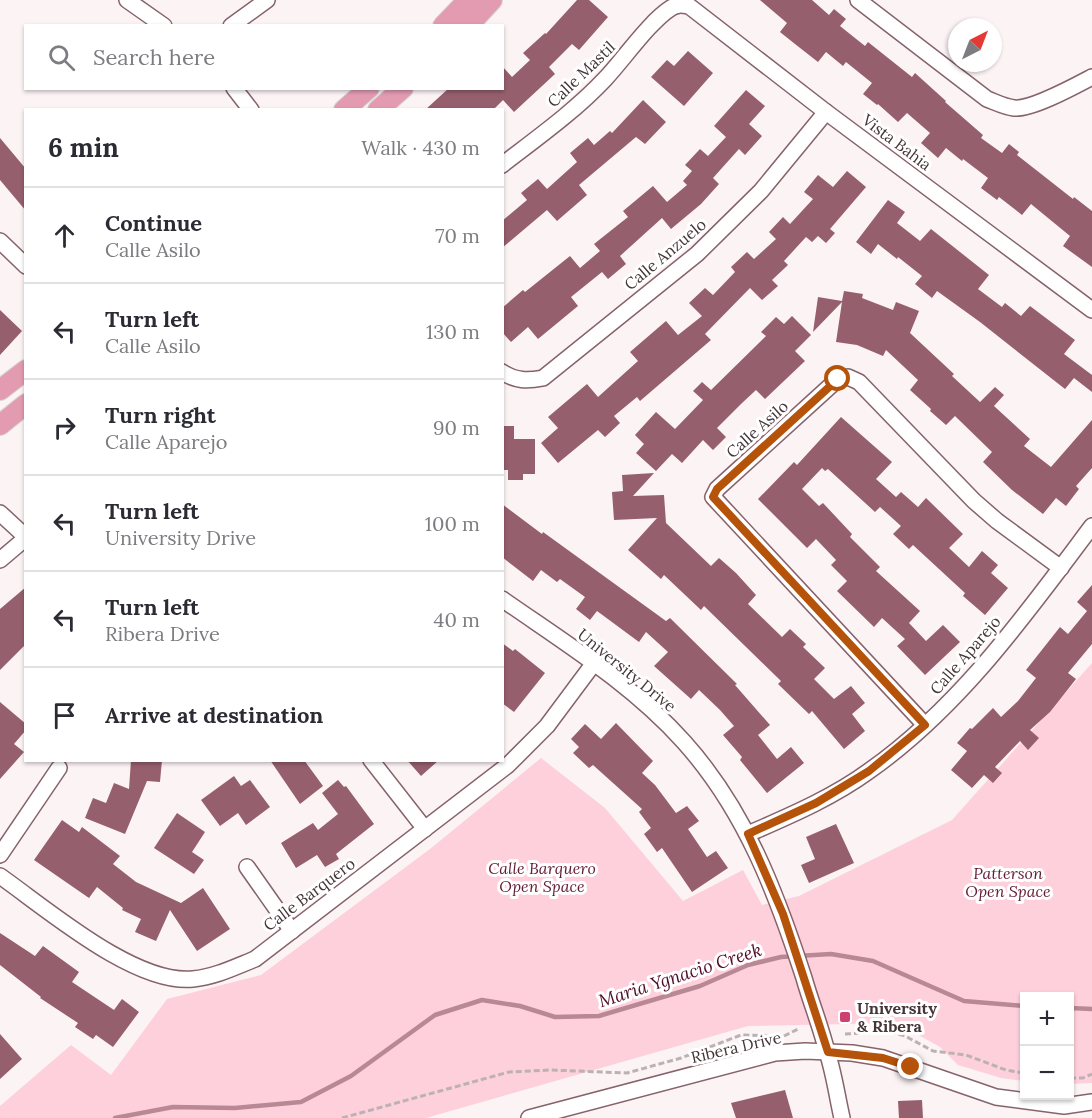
<!DOCTYPE html>
<meta charset="utf-8">
<style>
:root{--surface:#fff;--page:#f2f2f3;--text:#2b2b33;--muted:#7c7c81;--line:#e1e1e2}
body{margin:0;font-family:Lora,serif;background:var(--page);color:var(--text)}
.controls{position:absolute;right:18px;bottom:18px;display:grid;overflow:hidden;border-radius:0px;box-shadow:0 2px 4px #0004}
.controls button{width:54px;height:54px;display:grid;place-items:center;padding:0;border:0;border-bottom:2px solid var(--line);background:var(--surface);color:var(--text);font:30px sans-serif}
.compass{position:absolute;left:948px;top:18px;width:54px;height:54px;border-radius:50%;background:var(--surface);box-shadow:0 2px 4px #0004;rotate:42deg}
.stop{position:absolute;width:18px;height:18px;margin:-14px;border:4px solid #b45309;border-radius:50%;background:#fff}
.stop.end{background:#b45309;border-color:#fff;box-shadow:0 2px 6px #0008}
.list{margin:0;padding:0;list-style:none}
h2{display:flex;justify-content:space-between;align-items:center;height:78px;margin:0;padding:0 24px;font-size:26px}
h2 small{font-size:20px;font-weight:400;color:var(--muted)}
.list li{display:grid;grid-template-columns:39px 1fr auto;gap:18px;align-items:center;box-sizing:border-box;height:96px;padding:0 24px;border-top:2px solid var(--line)}
.list b{display:block;font-size:22px;white-space:nowrap}
.list p{margin:0;font-size:20px;white-space:nowrap;color:var(--muted)}
.list em{font-size:20px;font-style:normal;color:var(--muted)}
.icon{flex:none;width:33px;height:33px;fill:none;stroke:currentColor;stroke-width:2;stroke-linecap:round;stroke-linejoin:round}
.map{position:relative;flex:none;width:1092px;height:1118px;overflow:hidden}
.search{position:absolute;background:var(--surface);box-shadow:0 2px 4px #0004;left:24px;top:24px;width:480px;height:66px;display:flex;align-items:center;gap:15px;box-sizing:border-box;padding:0 21px;border-radius:0px;color:var(--muted);font-size:22px}
.panel{position:absolute;background:var(--surface);box-shadow:0 2px 4px #0004;left:24px;top:108px;width:480px;height:654px;border-radius:0px}
.map>svg:first-child{display:block}
.green{fill:#fed0db}
.lines{fill:none;stroke-linecap:round;stroke-linejoin:round}
.stream{stroke:#b88894;stroke-width:4.5}
.building{fill:#965f6d}
.minor-casing{stroke:#86636b;stroke-width:18}
.major-casing{stroke:#d6d3d3;stroke-width:22}
.path{stroke:#bcb1b3;stroke-width:3;stroke-dasharray:6 3;stroke-linecap:butt}
.minor{stroke:#fff;stroke-width:15}
.major{stroke:#e39bb2;stroke-width:20}
.route{stroke:#b45309;stroke-width:8}
.poi-dot{fill:#cc4072;stroke:#fff;stroke-width:2}
.labels{text-anchor:middle;dominant-baseline:central;stroke-width:6;stroke-linejoin:round;paint-order:stroke}
.street-label{font-size:16px;fill:#453539;stroke:#fff}
.park-label{font-size:16px;font-style:italic;fill:#621b34;stroke:#fff}
.poi-label{font-size:16px;font-weight:bold;fill:#453539;stroke:#fff;text-anchor:start}
.water-label{font-size:18px;font-style:italic;fill:#510a27;stroke:#fff}
</style>
<div class="map">
<svg width="1092" height="1118" viewBox="0 0 1092 1118">
<rect width="100%" height="100%" fill="#fcf3f5"/>
<!-- green -->
<polygon class="green" points="1092,663 1092,1083 1070,1084 1070,996 1024,996 1024,1081 1001,1078 958,1065 940,1047 897,1023 748,1026 426,1118 0,1118 0,1106 71,1045 111,1075 167,999 261,975 430,849 541,758 605,808 683,901 743,870 762,905 799,896 952,820"/>
<g class="lines">
<!-- stream -->
<g class="stream">
<polyline points="1070,1008 1092,1009"/>
<polyline points="115,1118 173,1107 235,1108 301,1102 351,1076 435,1015 482,1000 520,1006 555,1017 599,1016 700,986 748,965 781,957 831,954 873,961 964,1001 1024,1006"/>
</g>
</g>
<!-- building -->
<g class="building">
<polygon points="577,0 589,0 608,17 579,50 572,44 549,67 555,74 514,112 503,100 493,110 425,110 449,88 502,88 502,66 512,77 530,60 523,53 545,33 546,34"/>
<polygon points="760,0 812,0 829,15 834,9 846,19 840,26 865,46 868,42 912,77 915,73 946,101 945,102 983,135 981,138 1002,153 1009,144 1019,152 1017,155 1073,199 1074,197 1092,211 1092,267 1063,246 1070,236 1031,204 1022,215 999,197 997,200 981,188 988,178 963,159 962,161 946,148 938,158 921,143 930,133 907,113 898,122 878,104 877,105 863,94 872,83 846,62 843,66 826,52 818,62 795,44 780,32 787,23"/>
<polygon points="688,51 713,73 684,106 651,77 667,60 674,66"/>
<polygon points="746,90 765,106 749,124 762,136 745,155 739,149 713,178 719,184 701,204 671,229 662,218 620,256 626,264 608,279 602,272 571,297 578,306 538,339 528,327 511,342 502,332 502,308 523,290 525,292 570,256 580,268 600,251 594,244 628,217 623,211 653,186 667,202 687,185 683,181 692,171 685,165 700,149 708,156 726,137 714,126"/>
<polygon points="643,100 666,122 645,144 636,137 579,185 587,195 557,221 547,210 502,248 502,221 527,200 521,193 538,179 547,189 577,162 570,153 588,138 594,145 610,131 612,133"/>
<polygon points="0,138 26,169 26,211 0,180"/>
<polygon points="847,171 866,187 830,229 835,233 826,243 818,236 812,242 806,237 784,261 788,265 772,280 778,286 762,300 750,288 705,334 711,340 640,401 637,397 614,416 620,423 605,437 598,430 558,463 541,443 558,428 548,417 587,384 598,397 638,361 630,352 666,321 678,335 702,316 689,303 705,288 713,295 735,272 731,267 747,252 754,259 776,239 769,232 783,217 790,224 813,199 804,192 818,175 833,187"/>
<polygon points="888,200 905,212 897,223 920,241 931,229 989,275 978,289 1002,307 1005,303 1021,316 1030,306 1075,340 1064,354 1092,375 1092,392 1074,378 1065,389 980,322 937,291 932,298 915,284 922,276 898,257 897,259 878,244 871,254 856,242"/>
<polygon points="844,291 863,294 862,298 893,310 896,302 919,311 910,333 954,374 952,376 980,402 995,387 1004,395 994,406 1030,439 1024,446 1051,467 1092,420 1092,468 1076,486 1079,489 1066,506 1056,498 1043,514 1012,490 983,462 992,452 955,416 946,425 930,411 931,409 910,390 918,380 886,350 883,356 857,345 836,342 842,302 813,332 818,297 842,301"/>
<polygon points="0,310 22,331 0,355"/>
<polygon points="792,316 811,335 795,351 805,361 765,399 756,390 741,404 717,428 726,437 713,450 703,440 682,463 672,454 656,471 636,453 644,444 635,435 656,412 675,429 703,400 693,391 702,382 711,390 766,336 761,332 776,317 784,324"/>
<polygon points="841,417 892,462 876,479 896,497 901,492 918,507 926,498 963,534 949,548 969,567 982,551 998,565 991,573 1008,588 985,615 963,596 965,593 913,545 909,549 893,534 901,526 880,507 875,512 828,469 825,471 822,468 802,489 819,506 823,503 852,534 850,537 880,567 876,571 920,611 909,623 926,641 943,625 960,642 925,675 897,646 905,639 882,618 874,627 837,591 847,581 831,565 836,560 816,539 807,548 758,499 794,462 797,465"/>
<polygon points="502,426 514,426 514,439 535,439 535,474 523,474 523,480 508,480 508,470 502,470"/>
<polygon points="654,473 633,496 664,495 666,523 711,566 719,558 736,573 756,595 748,604 782,637 790,629 806,644 803,647 825,668 814,679 834,699 851,686 865,703 852,714 865,731 844,749 812,711 809,714 778,684 781,681 704,606 701,610 664,575 661,579 628,550 657,518 614,520 612,492 623,491 622,475"/>
<polygon points="502,504 542,534 543,532 666,621 670,618 737,684 735,685 770,725 758,735 777,759 791,747 804,763 767,793 740,760 742,757 723,735 734,726 720,710 699,690 691,699 654,666 668,652 646,632 639,642 597,611 590,620 576,609 585,597 560,579 557,582 541,570 533,581 502,557"/>
<polygon points="1092,585 1092,644 1068,673 1076,679 1050,712 1030,730 1039,738 1028,750 1020,741 995,767 1002,773 993,783 984,775 972,788 951,770 967,751 957,743 970,728 972,729 993,708 1001,717 1018,701 1036,678 1026,670 1060,627 1068,634 1087,611 1077,602"/>
<polygon points="26,587 26,644 0,670 0,609"/>
<polygon points="502,643 513,651 515,649 545,673 514,712 502,703"/>
<polygon points="0,702 26,724 26,730 14,744 24,752 0,779"/>
<polygon points="616,723 653,761 642,773 655,785 676,813 687,806 699,821 688,829 707,857 716,851 728,868 692,892 662,848 657,852 644,834 651,828 639,812 642,809 593,765 589,768 573,753 579,747 571,739 585,724 601,739"/>
<polygon points="131,760 162,760 160,782 147,781 125,834 85,818 93,798 106,803 114,783 129,789"/>
<polygon points="270,760 304,760 323,786 300,804"/>
<polygon points="407,760 439,760 421,776"/>
<polygon points="234,776 241,786 250,780 270,807 246,825 238,813 220,826 201,800"/>
<polygon points="338,780 344,787 346,786 374,824 336,854 339,859 325,867 317,855 296,868 281,843 313,823 318,830 338,814 322,793"/>
<polygon points="177,813 205,832 192,852 204,860 194,874 154,848"/>
<polygon points="62,820 79,832 82,827 120,856 113,864 136,882 181,903 203,888 230,929 197,951 170,910 156,941 135,932 141,919 122,910 123,908 97,887 89,898 34,860"/>
<polygon points="836,824 854,863 809,883 801,865 815,859 806,837"/>
<polygon points="0,933 35,956 43,946 79,972 72,982 114,1010 122,999 139,1012 113,1047 96,1035 93,1039 75,1027 78,1023 40,998 41,997 0,965"/>
<polygon points="0,1034 22,1059 0,1079"/>
<polygon points="785,1090 793,1118 736,1118 731,1103"/>
<polygon points="922,1100 923,1118 899,1118 898,1101"/>
</g>
<g class="lines">
<!-- minor casing -->
<g class="minor-casing">
<g id="minor">
<polyline points="127,0 164,26"/>
<path d="M858,0L987,99C995,102 1005,107 1014,108C1031,110 1075,86 1092,77"/>
<polyline points="231,26 267,0"/>
<polyline points="234,88 251,110"/>
<path d="M502,165C537,138 575,111 605,79C623,60 650,21 671,8C677,4 682,5 689,6L826,112L1092,310"/>
<polyline points="0,241 26,266"/>
<path d="M502,372C516,381 527,381 543,378L697,254L761,191L826,112"/>
<polyline points="0,513 26,537"/>
<polyline points="0,560 26,538"/>
<path d="M502,599C565,643 632,684 684,742C745,810 776,892 804,978C811,1003 821,1027 827,1052C834,1073 837,1096 842,1118"/>
<polyline points="925,725 713,497 717,489 838,379 848,377 859,382 974,501 997,521 1061,568"/>
<polyline points="371,760 425,829"/>
<path d="M748,834C789,816 832,798 869,771C960,707 1026,614 1092,526"/>
<polyline points="0,855 59,768"/>
<polyline points="247,867 292,931"/>
<path d="M0,876C47,909 135,985 193,979C215,977 235,967 255,959L508,765L547,726L594,663"/>
<polyline points="529,1118 775,1053 805,1051 852,1053 883,1058 996,1097 1064,1106 1092,1102"/>
</g>
</g>
<!-- major casing -->
<g class="major-casing">
<g id="major">
<polyline points="443,26 468,0"/>
<polyline points="468,26 492,0"/>
<polyline points="344,110 369,88"/>
<polyline points="378,110 403,88"/>
<polyline points="0,390 26,370"/>
<polyline points="0,425 26,404"/>
</g>
</g>
<!-- path -->
<g class="path">
<polyline points="845,1034 890,1032 905,1036 933,1051 966,1055 1006,1070 1024,1073"/>
<polyline points="784,1036 798,1029"/>
<polyline points="1070,1078 1083,1078 1092,1074"/>
<polyline points="342,1118 509,1072 551,1070 627,1073 681,1058 741,1035 774,1036"/>
</g>
<!-- minor -->
<use href="#minor" class="minor"/>
<!-- major -->
<use href="#major" class="major"/>
</g>
<g class="lines">
<!-- route -->
<polyline class="route" points="838,379 717,489 713,497 925,725 869,771 816,803 748,834 783,914 828,1052 883,1058 911,1067"/>
</g>
<!-- markers -->
<rect class="poi-dot" x="839" y="1011" width="12" height="12" rx="3"/>
<g class="labels">
<!-- street labels -->
<g class="street-label">
<text transform="translate(581 74) rotate(-44)">Calle Mastil</text>
<text transform="translate(897 142) rotate(37)">Vista Bahia</text>
<text transform="translate(665 254) rotate(-40)">Calle Anzuelo</text>
<text transform="translate(757 429) rotate(-42)">Calle Asilo</text>
<text transform="translate(965 655) rotate(-49)">Calle Aparejo</text>
<text transform="translate(627 670) rotate(39)">University Drive</text>
<text transform="translate(309 894) rotate(-37)">Calle Barquero</text>
<text transform="translate(736 1047) rotate(-13)">Ribera Drive</text>
</g>
<!-- park labels -->
<g class="park-label">
<text x="542" y="868">Calle Barquero<tspan x="542" dy="18">Open Space</tspan></text>
<text x="1008" y="873">Patterson<tspan x="1008" dy="18">Open Space</tspan></text>
</g>
<!-- poi labels -->
<g class="poi-label">
<text x="857" y="1008">University<tspan x="857" dy="18">&amp; Ribera</tspan></text>
</g>
<!-- water labels -->
<g class="water-label">
<text transform="translate(680 975) rotate(-18)">Maria Ygnacio Creek</text>
</g>
</g>
</svg>
<div class="controls">
<button>+</button>
<button>−</button>
</div>
<svg class="compass" viewBox="-18 -18 36 36"><path d="M0-13l5 13h-10z" fill="#e53935"/><path d="M0 13l5-13h-10z" fill="#7c7c81"/></svg>
<div class="stop" style="left:838px;top:379px"></div>
<div class="stop end" style="left:911px;top:1067px"></div>
<div class="search"><svg class="icon" aria-label="search" viewBox="0 0 24 24"><circle cx="10" cy="10" r="6"/><path d="M15 15l6 6"/></svg>Search here</div>
<section class="panel">
<h2>6 min<small>Walk · 430 m</small></h2>
<ul class="list">
<li><svg class="icon" aria-label="ahead" viewBox="0 0 24 24"><path d="M12 20V5M6 11l6-6 6 6"/></svg><div><b>Continue</b><p>Calle Asilo</p></div><em>70 m</em></li>
<li><svg class="icon" aria-label="left" viewBox="0 0 24 24"><path d="M17 20v-9H6M10 6l-5 5 5 5"/></svg><div><b>Turn left</b><p>Calle Asilo</p></div><em>130 m</em></li>
<li><svg class="icon" aria-label="right" viewBox="0 0 24 24"><path d="M7 20v-9h11M14 6l5 5-5 5"/></svg><div><b>Turn right</b><p>Calle Aparejo</p></div><em>90 m</em></li>
<li><svg class="icon" aria-label="left" viewBox="0 0 24 24"><path d="M17 20v-9H6M10 6l-5 5 5 5"/></svg><div><b>Turn left</b><p>University Drive</p></div><em>100 m</em></li>
<li><svg class="icon" aria-label="left" viewBox="0 0 24 24"><path d="M17 20v-9H6M10 6l-5 5 5 5"/></svg><div><b>Turn left</b><p>Ribera Drive</p></div><em>40 m</em></li>
<li><svg class="icon" aria-label="arrive" viewBox="0 0 24 24"><path d="M6 21V4h12l-3 4 3 4H6"/></svg><div><b>Arrive at destination</b></div></li>
</ul>
</section>
</div>
